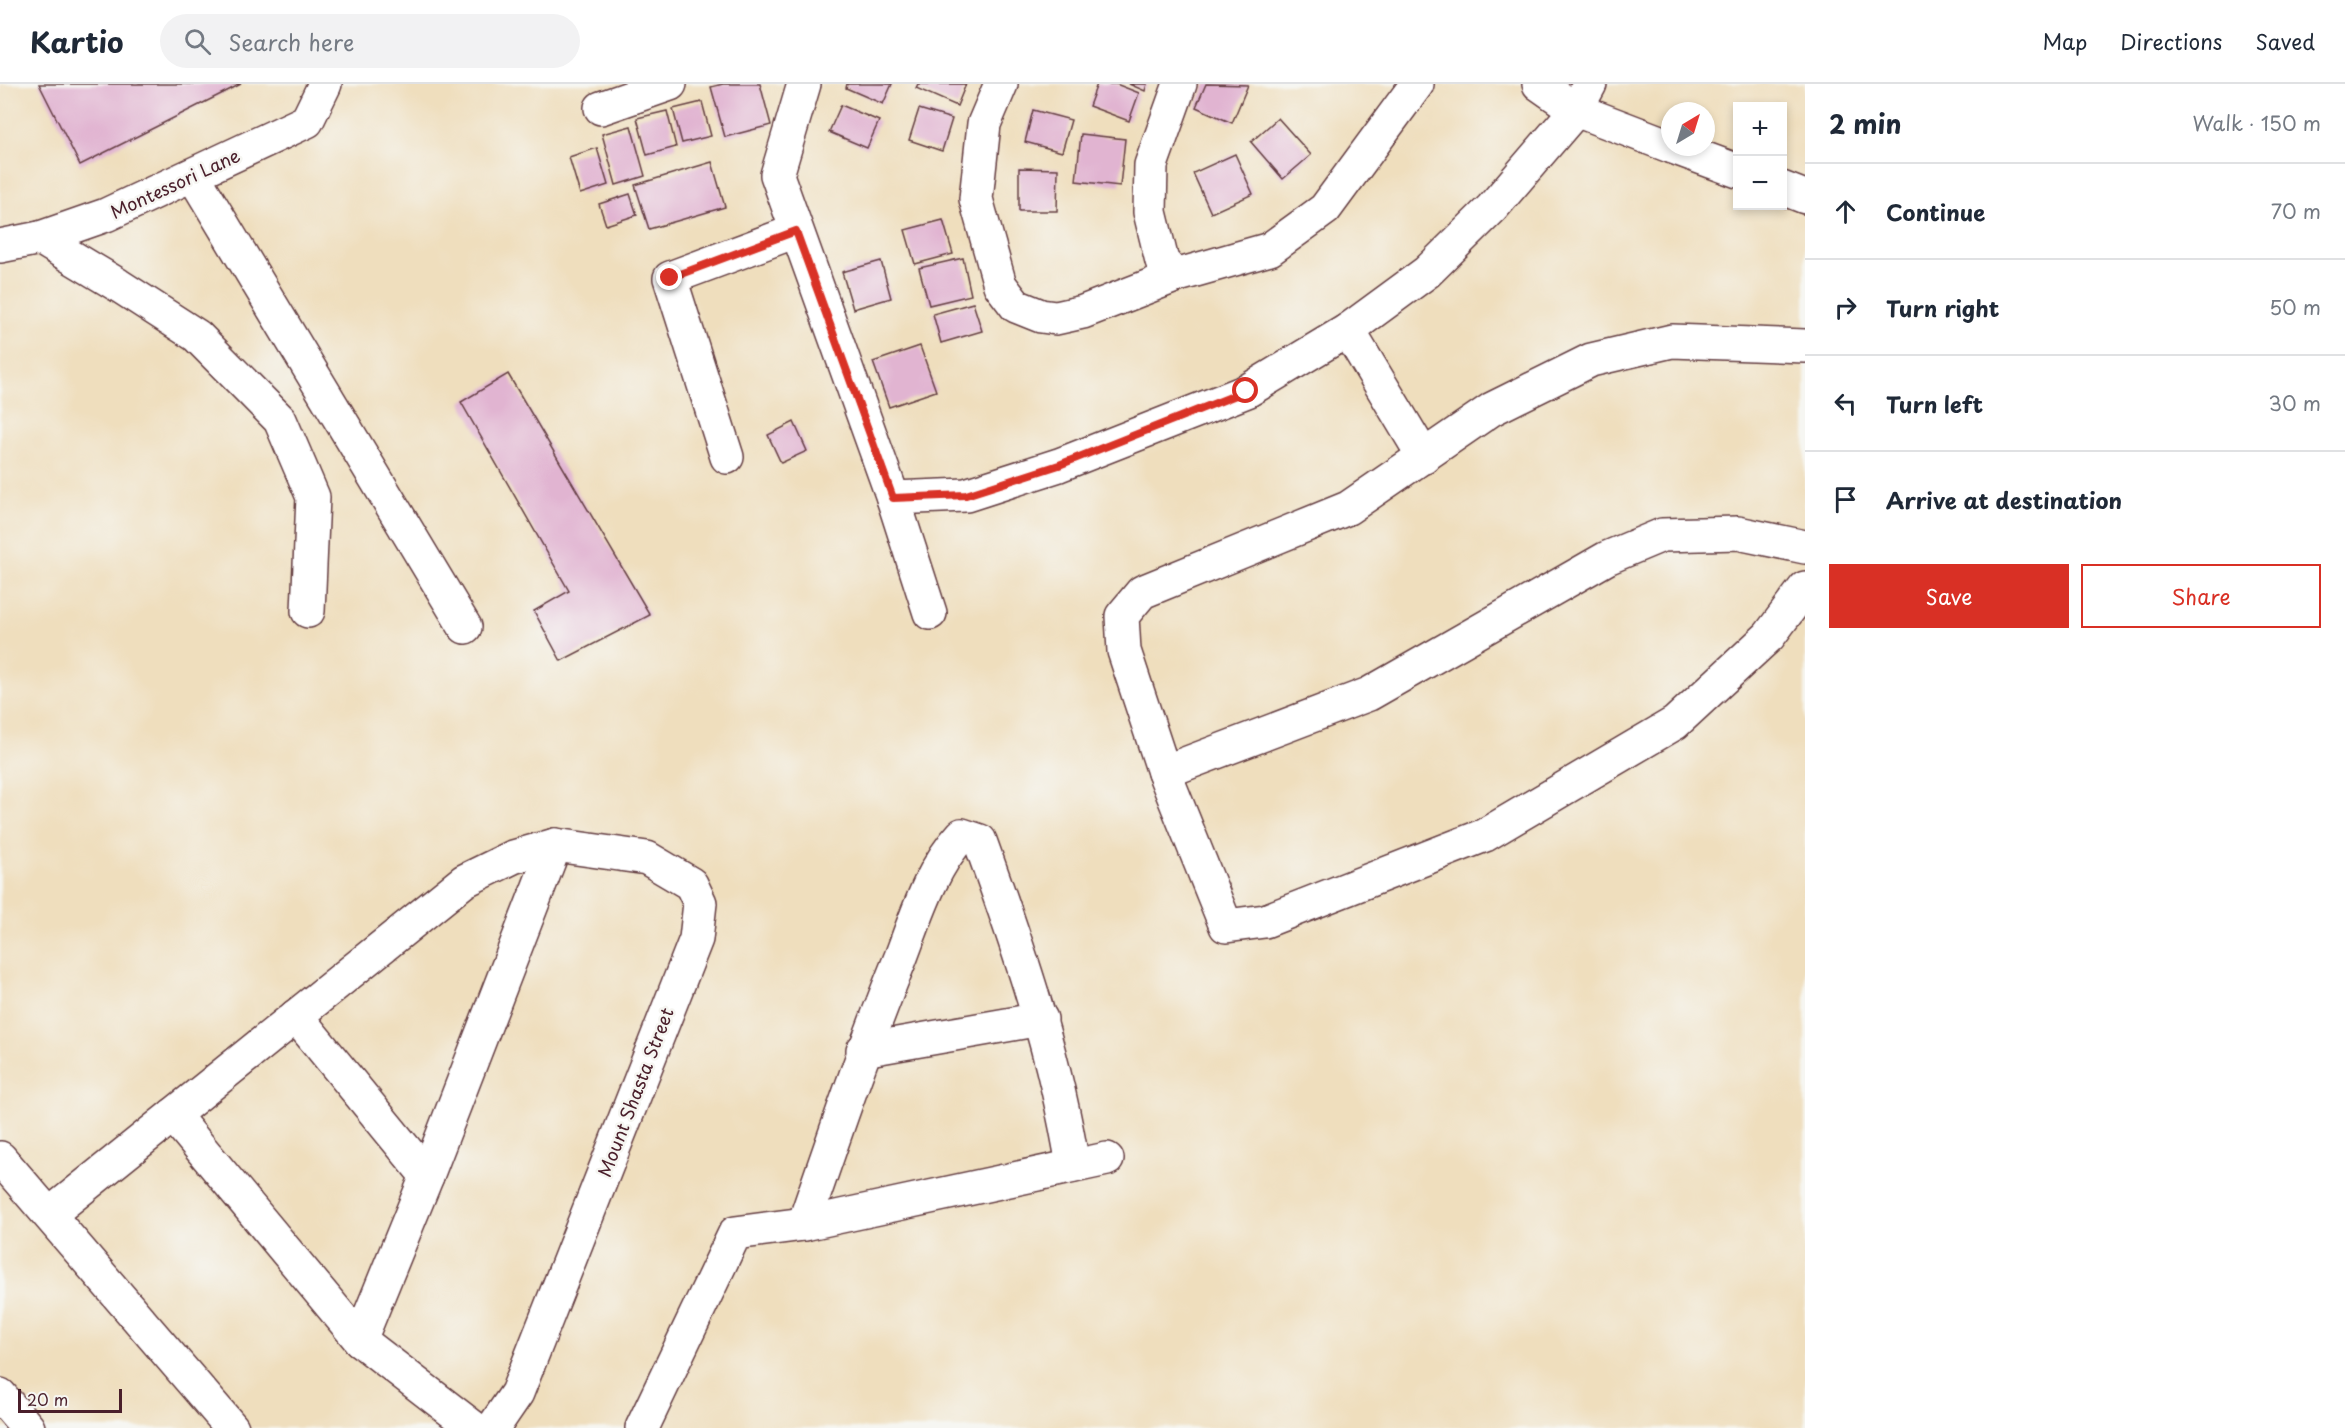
<!DOCTYPE html>
<meta charset="utf-8">
<style>
:root{--surface:#fff;--page:#f2f2f3;--text:#1f2937;--muted:#747a83;--line:#e0e1e3;--accent:#d93025}
body{margin:0;font-family:"Playpen Sans",sans-serif;background:var(--page);color:var(--text)}
.controls{position:absolute;right:18px;top:18px;display:grid;overflow:hidden;border-radius:0px;box-shadow:0 3px 9px #0003}
.controls button{width:54px;height:54px;display:grid;place-items:center;padding:0;border:0;border-bottom:2px solid var(--line);background:var(--surface);color:var(--text);font:30px sans-serif}
.compass{position:absolute;left:1661px;top:18px;width:54px;height:54px;border-radius:50%;background:var(--surface);box-shadow:0 3px 9px #0003;rotate:38deg}
.scale{position:absolute;left:18px;bottom:15px;width:104px;box-sizing:border-box;padding-left:6px;border:3px solid #4a1f2b;border-top:0;font-size:16px;line-height:21px;white-space:nowrap;color:#4a1f2b;-webkit-text-stroke:4px #f6f6f2;paint-order:stroke}
.stop{position:absolute;width:18px;height:18px;margin:-14px;border:4px solid #d93025;border-radius:50%;background:#fff}
.stop.end{background:#d93025;border-color:#fff;box-shadow:0 2px 6px #0008}
.list{margin:0;padding:0;list-style:none}
h2{display:flex;justify-content:space-between;align-items:center;height:78px;margin:0;padding:0 24px;font-size:26px}
h2 small{font-size:20px;font-weight:400;color:var(--muted)}
.list li{display:grid;grid-template-columns:39px 1fr auto;gap:18px;align-items:center;box-sizing:border-box;height:96px;padding:0 24px;border-top:2px solid var(--line)}
.list b{display:block;font-size:22px;white-space:nowrap}
.list em{font-size:20px;font-style:normal;color:var(--muted)}
.actions{display:flex;gap:12px;padding:18px 24px}
.actions a{flex:1;padding:14px 0;border:2px solid var(--accent);border-radius:0px;text-align:center;font-size:21px;color:var(--accent)}
.actions .main{background:var(--accent);color:#fff}
.icon{flex:none;width:33px;height:33px;fill:none;stroke:currentColor;stroke-width:2;stroke-linecap:round;stroke-linejoin:round}
.map{position:relative;flex:none;width:1805px;height:1344px;overflow:hidden}
header{display:flex;align-items:center;gap:36px;box-sizing:border-box;height:84px;padding:0 30px;background:var(--surface);border-bottom:2px solid var(--line)}
header strong{font-size:28px}
nav{display:flex;gap:33px;margin-inline-start:auto;font-size:21px}
.search{width:420px;height:54px;background:var(--page);display:flex;align-items:center;gap:15px;box-sizing:border-box;padding:0 21px;border-radius:33px;color:var(--muted);font-size:22px}
main{display:flex}
aside{flex:1;background:var(--surface)}
.map>svg:first-child{display:block}
.building{fill:#e1b4d1}
.lines{fill:none;stroke-linecap:round;stroke-linejoin:round}
.minor-casing{stroke:#633c41;stroke-width:36}
.minor{stroke:#fff;stroke-width:33}
.route{stroke:#d93025;stroke-width:8}
.labels{text-anchor:middle;dominant-baseline:central;stroke-width:5;stroke-linejoin:round;paint-order:stroke}
.street-label{font-size:18px;fill:#4a1f2b;stroke:#f6f6f2}
</style>
<header>
<strong>Kartio</strong>
<div class="search"><svg class="icon" aria-label="search" viewBox="0 0 24 24"><circle cx="10" cy="10" r="6"/><path d="M15 15l6 6"/></svg>Search here</div>
<nav><a>Map</a><a>Directions</a><a>Saved</a></nav>
</header>
<main>
<div class="map">
<svg width="1805" height="1344" viewBox="0 0 1805 1344">
<rect width="100%" height="100%" fill="#f6f6f2"/>
<filter id="ink" filterUnits="userSpaceOnUse"><feTurbulence type="fractalNoise" baseFrequency=".0167" numOctaves="2"/><feDisplacementMap in="SourceGraphic" scale="12" xChannelSelector="R" yChannelSelector="G"/><feConvolveMatrix kernelMatrix="1 2 1 2 8 2 1 2 1" color-interpolation-filters="sRGB"/></filter>
<filter id="wash" filterUnits="userSpaceOnUse"><feTurbulence type="fractalNoise" baseFrequency=".008" numOctaves="4" result="noise"/><feDisplacementMap in="SourceGraphic" scale="24" xChannelSelector="R" yChannelSelector="G"/><feGaussianBlur stdDeviation="1.35" result="paint"/><feColorMatrix in="noise" values="0 0 0 0 0 0 0 0 0 0 0 0 0 0 0 0 0 1.4 0 .05"/><feComposite in="paint" operator="in"/></filter>
<g filter="url(#wash)">
<rect width="100%" height="100%" fill="#efdebd"/>
<g id="blocks">
<!-- building -->
<g class="building">
<polygon points="39,0 241,0 80,81"/>
<polygon points="723,0 760,0 771,41 725,53 711,3"/>
<polygon points="847,0 892,0 883,20 846,4"/>
<polygon points="918,0 966,0 957,22 916,4"/>
<polygon points="1097,0 1116,0 1139,9 1129,37 1089,22"/>
<polygon points="1129,0 1147,0 1145,7"/>
<polygon points="1206,0 1248,1 1232,39 1196,23"/>
<polygon points="702,18 711,52 682,59 673,25"/>
<polygon points="841,21 879,37 867,64 829,48"/>
<polygon points="919,25 952,35 942,67 909,56"/>
<polygon points="1033,26 1071,36 1062,68 1025,58"/>
<polygon points="667,27 676,63 647,71 637,34"/>
<polygon points="1278,34 1311,71 1283,95 1251,58"/>
<polygon points="631,42 645,92 616,101 602,50"/>
<polygon points="1081,50 1125,55 1120,102 1076,97"/>
<polygon points="597,64 608,101 580,110 569,73"/>
<polygon points="1235,70 1253,110 1211,129 1193,89"/>
<polygon points="712,78 725,123 649,145 635,101"/>
<polygon points="1019,84 1058,85 1057,127 1019,127"/>
<polygon points="630,110 637,131 606,141 599,120"/>
<polygon points="943,136 953,170 915,180 905,146"/>
<polygon points="963,174 971,211 929,221 919,184"/>
<polygon points="881,177 891,214 853,225 842,188"/>
<polygon points="973,219 982,247 941,259 933,230"/>
<polygon points="920,262 936,307 889,323 873,278"/>
<polygon points="508,290 650,531 561,577 534,527 569,507 461,318"/>
<polygon points="794,338 807,367 781,379 768,351"/>
</g>
</g>
</g>
<g filter="url(#ink)">
<use href="#blocks" fill-opacity="0" stroke="#633c41" stroke-width="1.5"/>
<g class="lines">
<!-- minor casing -->
<g class="minor-casing">
<g id="minor">
<polyline points="804,0 777,91 893,414 930,529"/>
<polyline points="1001,0 984,40 976,115 1000,201 1016,222 1041,232 1056,234 1083,228 1175,192 1270,165 1325,125 1417,0"/>
<polyline points="1539,0 1576,26 1670,62"/>
<polyline points="601,24 670,0"/>
<polyline points="1673,63 1738,87"/>
<polyline points="193,91 465,543"/>
<polyline points="1782,104 1805,113"/>
<polyline points="40,154 118,201 197,252 280,336 313,413 308,527"/>
<polyline points="0,162 40,154 106,131 307,37 325,0"/>
<polyline points="1175,192 1162,177 1150,128 1151,81 1180,0"/>
<polyline points="1348,246 1424,373"/>
<polyline points="1805,262 1672,257 1591,276 1492,325 1348,424 1142,508 1122,532 1124,567 1164,688 1226,842 1265,837 1485,751 1675,639 1769,552 1805,504"/>
<polyline points="727,373 670,194 796,147"/>
<polyline points="893,414 966,411 1059,381 1247,307 1348,246 1427,188 1492,124 1576,26 1590,0"/>
<polyline points="1164,688 1369,610 1607,474 1662,451 1738,449 1805,463"/>
<polyline points="296,932 427,1092"/>
<polyline points="863,966 1041,935"/>
<polyline points="173,1031 360,1256"/>
<polyline points="0,1074 232,1344"/>
<polyline points="50,1130 464,797 513,773 555,761 647,774 691,800 700,819 696,855 517,1309 493,1344"/>
<path d="M804,1140C835,1050 865,961 901,873C917,831 931,784 962,751L980,757C1019,865 1055,969 1073,1082"/>
<polyline points="0,1311 28,1344"/>
<polyline points="474,1344 360,1256 427,1092 555,761"/>
<polyline points="642,1344 735,1149 804,1140 1107,1075"/>
</g>
</g>
<!-- minor -->
<use href="#minor" class="minor"/>
</g>
</g>
<g class="lines" filter="url(#ink)">
<!-- route -->
<polyline class="route" points="670,194 796,147 893,414 966,411 1059,381 1246,307"/>
</g>
<g class="labels">
<!-- street labels -->
<g class="street-label">
<text transform="translate(175 99) rotate(-25)">Montessori Lane</text>
<text transform="translate(635 1008) rotate(-69)">Mount Shasta Street</text>
</g>
</g>
</svg>
<div class="controls">
<button>+</button>
<button>−</button>
</div>
<svg class="compass" viewBox="-18 -18 36 36"><path d="M0-13l5 13h-10z" fill="#e53935"/><path d="M0 13l5-13h-10z" fill="#747a83"/></svg>
<div class="scale">20 m</div>
<div class="stop" style="left:1246px;top:307px"></div>
<div class="stop end" style="left:670px;top:194px"></div>
</div>
<aside>
<h2>2 min<small>Walk · 150 m</small></h2>
<ul class="list">
<li><svg class="icon" aria-label="ahead" viewBox="0 0 24 24"><path d="M12 20V5M6 11l6-6 6 6"/></svg><div><b>Continue</b></div><em>70 m</em></li>
<li><svg class="icon" aria-label="right" viewBox="0 0 24 24"><path d="M7 20v-9h11M14 6l5 5-5 5"/></svg><div><b>Turn right</b></div><em>50 m</em></li>
<li><svg class="icon" aria-label="left" viewBox="0 0 24 24"><path d="M17 20v-9H6M10 6l-5 5 5 5"/></svg><div><b>Turn left</b></div><em>30 m</em></li>
<li><svg class="icon" aria-label="arrive" viewBox="0 0 24 24"><path d="M6 21V4h12l-3 4 3 4H6"/></svg><div><b>Arrive at destination</b></div></li>
</ul>
<div class="actions"><a class="main">Save</a><a>Share</a></div>
</aside>
</main>
